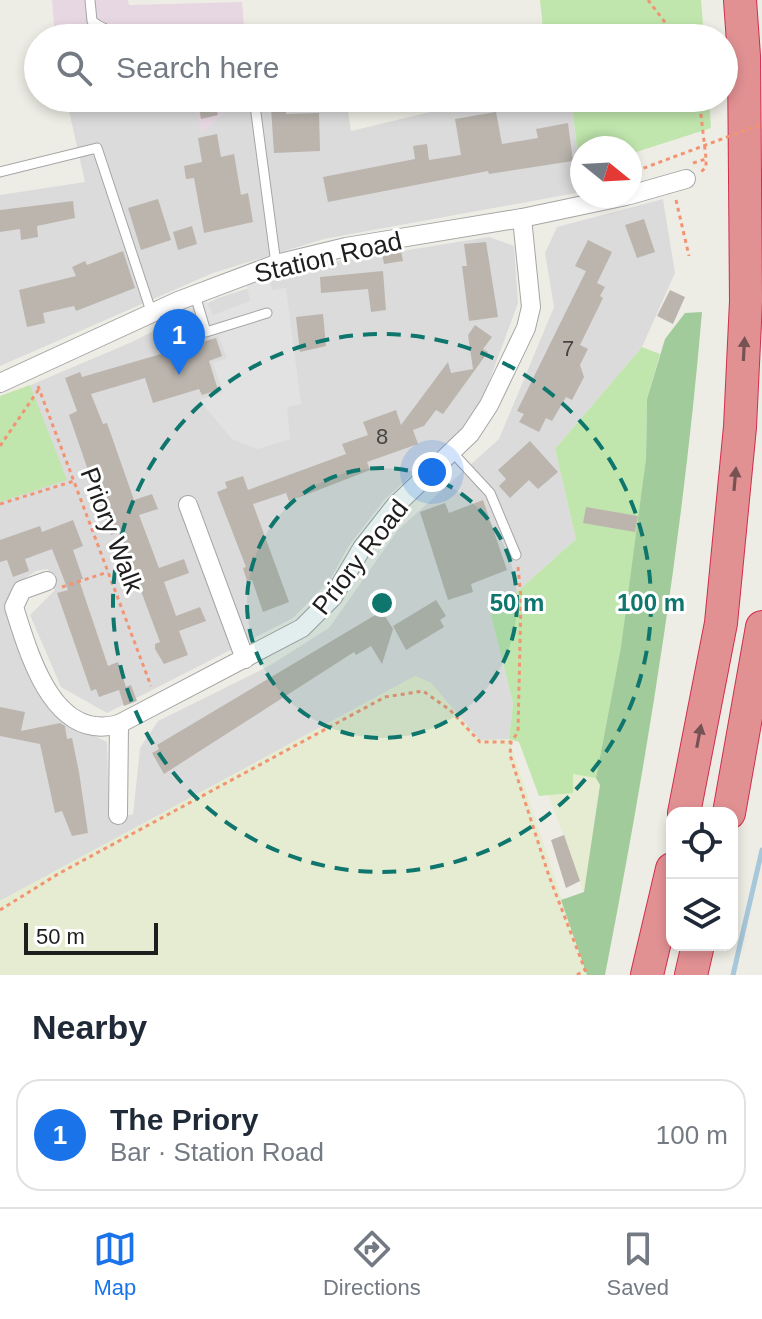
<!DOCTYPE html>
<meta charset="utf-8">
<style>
:root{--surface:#fff;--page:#f6f6f7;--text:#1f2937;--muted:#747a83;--line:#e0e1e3;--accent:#1a73e8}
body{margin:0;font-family:Helvetica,sans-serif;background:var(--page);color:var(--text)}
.controls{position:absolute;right:24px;bottom:24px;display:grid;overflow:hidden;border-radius:16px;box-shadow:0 4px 12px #0003}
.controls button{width:72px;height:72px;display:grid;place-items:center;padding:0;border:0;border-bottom:2px solid var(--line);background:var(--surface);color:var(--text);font:40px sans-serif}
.compass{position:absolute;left:570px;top:136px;width:72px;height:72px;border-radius:50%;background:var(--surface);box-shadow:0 4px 12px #0003;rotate:108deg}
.scale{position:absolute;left:24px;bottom:20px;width:134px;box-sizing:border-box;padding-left:8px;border:4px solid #1e1e1e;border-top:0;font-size:22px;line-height:28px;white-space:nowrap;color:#1e1e1e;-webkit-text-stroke:6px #fff;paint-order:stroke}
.you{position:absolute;left:432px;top:472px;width:28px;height:28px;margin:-20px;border:6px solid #fff;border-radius:50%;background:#1a73e8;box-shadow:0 0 0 12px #1a73e833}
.badge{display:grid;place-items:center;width:52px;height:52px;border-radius:50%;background:var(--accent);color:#fff;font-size:26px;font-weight:700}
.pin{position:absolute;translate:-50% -66px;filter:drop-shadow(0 2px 4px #0008)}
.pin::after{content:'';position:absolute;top:42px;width:28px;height:24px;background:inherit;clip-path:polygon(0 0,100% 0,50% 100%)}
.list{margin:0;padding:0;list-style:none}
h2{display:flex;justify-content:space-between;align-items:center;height:104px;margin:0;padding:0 32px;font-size:34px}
h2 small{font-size:26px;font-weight:400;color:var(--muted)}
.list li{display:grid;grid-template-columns:52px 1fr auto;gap:24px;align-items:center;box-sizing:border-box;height:112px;margin:0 16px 16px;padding:0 16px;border:2px solid var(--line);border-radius:24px}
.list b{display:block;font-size:30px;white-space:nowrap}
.list p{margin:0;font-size:26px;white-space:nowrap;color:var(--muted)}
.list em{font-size:26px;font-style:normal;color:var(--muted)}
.icon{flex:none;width:44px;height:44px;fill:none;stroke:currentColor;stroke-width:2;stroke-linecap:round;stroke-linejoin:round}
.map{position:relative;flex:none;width:762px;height:975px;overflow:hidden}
.search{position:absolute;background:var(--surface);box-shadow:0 4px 12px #0003;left:24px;right:24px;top:24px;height:88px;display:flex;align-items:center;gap:20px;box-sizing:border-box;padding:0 28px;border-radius:44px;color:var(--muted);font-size:30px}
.sheet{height:232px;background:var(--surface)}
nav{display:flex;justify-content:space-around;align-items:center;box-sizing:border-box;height:112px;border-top:2px solid var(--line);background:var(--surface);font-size:22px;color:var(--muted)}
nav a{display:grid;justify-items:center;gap:4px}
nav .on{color:var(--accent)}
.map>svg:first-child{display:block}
.residential{fill:#dcdbdb}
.industrial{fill:#e7d7e2}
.farmland{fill:#e6ecd1}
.grass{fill:#c0e6ad}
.forest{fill:#a2cb9c}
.parking{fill:#e2e2e2}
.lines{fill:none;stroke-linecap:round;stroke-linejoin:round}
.stream{stroke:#a7c7da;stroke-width:5}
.building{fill:#bbb5ae}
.lane-casing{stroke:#a5a5a5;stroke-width:11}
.street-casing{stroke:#a5a5a5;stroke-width:20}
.highway-casing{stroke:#d02e4d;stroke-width:34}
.path{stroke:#f29372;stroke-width:3;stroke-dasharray:4 4;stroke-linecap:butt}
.lane{stroke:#fff;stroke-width:9}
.street{stroke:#fff;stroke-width:18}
.highway{stroke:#e29193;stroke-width:32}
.path-bridge{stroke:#f29372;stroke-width:3;stroke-dasharray:4 4;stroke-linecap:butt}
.oneway{fill:#765253}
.ring{fill:none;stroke:#0f766e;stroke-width:4;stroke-dasharray:14 10}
.labels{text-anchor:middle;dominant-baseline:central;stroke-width:6;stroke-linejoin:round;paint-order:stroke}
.number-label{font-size:22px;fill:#454442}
.street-label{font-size:26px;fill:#1e1e1e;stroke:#fff}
.centre{fill:#0f766e;stroke:#fff;stroke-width:4}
.ring-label{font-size:24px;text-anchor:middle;font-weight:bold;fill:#0f766e;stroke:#fff;stroke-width:6;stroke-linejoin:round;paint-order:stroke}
</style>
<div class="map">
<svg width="762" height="975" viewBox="0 0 762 975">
<rect width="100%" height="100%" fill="#eeede5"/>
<!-- residential -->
<g class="residential">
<polygon points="66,98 194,98 202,132 240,98 255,98 259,114 259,98 346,98 351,131 488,98 571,98 582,192 324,239 213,273 0,366 0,195 85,182"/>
<polygon points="663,199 675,273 642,347 555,449 576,539 491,615 513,703 509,739 480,741 431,683 415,676 0,901 0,398 132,342 218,298 327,263 489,237 514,246 518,303 483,398 461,431 384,500 348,547 330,580 293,618 107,713 61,687 30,615 54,591 48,569 36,571 13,586 6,611 42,700 71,724 107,742 109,821 133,814 140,748 158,721 269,666 329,628 398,530 499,439 554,307 545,253 557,227"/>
</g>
<!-- industrial -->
<g class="industrial">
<polygon points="52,0 128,0 129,5 242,2 245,38 55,38"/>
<polygon points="194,98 240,98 201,133"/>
</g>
<!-- farmland -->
<g class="farmland">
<polygon points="415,676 431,683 480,740 509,739 587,975 0,975 0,901"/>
<polygon points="572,773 596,778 600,785 584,893 548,793 573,793"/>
</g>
<!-- grass -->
<g class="grass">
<polygon points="540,0 701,0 704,38 544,38"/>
<polygon points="571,98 709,98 711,128 630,154 630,148 582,148 582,190"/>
<polygon points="642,347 660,354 647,399 646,458 622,643 596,778 573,774 573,793 539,796 519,742 509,739 513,703 491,615 576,539 555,449"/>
<polygon points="30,385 67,480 0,502 0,396"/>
</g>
<!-- forest -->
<path class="forest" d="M702,312C683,535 648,755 605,975H587L561,900L584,892L600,785L596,778L621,647L646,458L647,399L665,339L685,313Z"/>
<!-- parking -->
<polygon class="parking" points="269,276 272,290 286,288 301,404 287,407 290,439 258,449 232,439 199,400 223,392 213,363 227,358 218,335 184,345 179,320 194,317 191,306 206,300 213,315 250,301 246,282"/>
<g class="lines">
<!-- stream -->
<polyline class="stream" points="733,975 762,850"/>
</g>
<!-- building -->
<g class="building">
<polygon points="197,98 214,98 218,115 201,119"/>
<polygon points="271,108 286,108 286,114 319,113 320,151 274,153"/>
<polygon points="496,112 502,144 538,138 536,129 568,123 573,161 489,174 488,171 328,202 323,177 415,159 413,146 427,144 429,160 461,155 455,119"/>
<polygon points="217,134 221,157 234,154 241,195 248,193 253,222 204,233 194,178 186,179 184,166 202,162 198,138"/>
<polygon points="158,199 171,240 141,250 128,208"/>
<polygon points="73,201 75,218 37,226 38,237 21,240 20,229 0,232 0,210"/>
<polygon points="644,219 655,252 637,258 625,225"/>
<polygon points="192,226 197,244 178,250 173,232"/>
<polygon points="588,240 612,252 597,283 605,287 600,296 603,298 580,345 588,349 580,365 584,377 572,400 566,397 552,421 546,418 539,432 519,422 524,414 517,411 586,271 575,266"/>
<polygon points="486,242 498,317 469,321 462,266 467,266 464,244"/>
<polygon points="401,250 403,261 384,264 382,253"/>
<polygon points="123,251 135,288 76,311 74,306 43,313 45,323 27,327 19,290 76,276 72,267 85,261 87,265"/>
<polygon points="383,271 386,310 371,312 368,289 321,293 320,277"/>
<polygon points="670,290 685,297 673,324 657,316"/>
<polygon points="323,314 326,346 300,352 296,317"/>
<polygon points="475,325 492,337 483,349 488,352 443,414 436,410 424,426 413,430 418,444 367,462 370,470 321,489 289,501 286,493 253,504 289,602 263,612 252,580 247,581 243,568 246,567 217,492 227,488 225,482 243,476 248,490 346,454 342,444 368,435 363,422 396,410 401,425 448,362 451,373 473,369 468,335"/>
<polygon points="216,338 222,356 209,361 218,390 202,395 199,389 153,403 145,378 91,394 103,424 107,423 134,500 152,494 158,509 139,515 159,568 184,559 189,573 164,582 176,616 200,607 206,621 179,631 188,655 164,664 155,649 155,644 160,642 119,532 111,535 91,479 69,415 77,411 65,378 80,372 82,377"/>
<polygon points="530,441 558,472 538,489 529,480 510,498 499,486 506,479 498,470"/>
<polygon points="483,500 507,570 471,584 473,592 448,600 420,512 445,503 449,513"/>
<polygon points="586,507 638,516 635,532 583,523"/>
<polygon points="73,520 83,546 73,550 83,579 79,580 108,666 118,662 126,687 131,685 137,701 124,706 119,690 99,697 96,689 91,691 57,593 68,590 52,549 25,559 29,571 13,577 7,560 0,562 0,540 40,526 42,532"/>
<polygon points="436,600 446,616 440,620 444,627 406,650 393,626"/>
<polygon points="382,611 393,629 382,664 371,646 356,655 354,652 164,774 152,753 159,749 157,745"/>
<polygon points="0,707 25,712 21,731 60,723 65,726 67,739 72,738 79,772 88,833 72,836 62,811 55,813 40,744 0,736"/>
<polygon points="564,835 580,881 566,888 551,840"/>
</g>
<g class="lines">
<!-- lane casing -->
<g class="lane-casing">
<g id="lane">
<path d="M90,0L92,21C124,48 172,19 210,38"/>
<polyline points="254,98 276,264"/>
<polyline points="0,172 97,148 152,314"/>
<polyline points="195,295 206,332 267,313"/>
<polyline points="453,453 490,493 516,555"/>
</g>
</g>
<!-- street casing -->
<g class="street-casing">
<g id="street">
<polyline points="630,195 686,179"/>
<polyline points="0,383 178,301 276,264 346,247 522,218 626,196"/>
<polyline points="188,505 245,659"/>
<path d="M47,581L22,590L14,607C29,654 53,743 119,724"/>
<polyline points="118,815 119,724 302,628 333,597 362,548 395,506 470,434 489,405 526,328 531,307 522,218"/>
</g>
</g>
<!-- highway casing -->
<g class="highway-casing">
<g id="highway">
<polyline points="684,813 721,623 740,427 746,301 744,56 740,0"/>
<polyline points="729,813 762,627"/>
<polyline points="647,975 672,869"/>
<polyline points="691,975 698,945"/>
</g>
</g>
<!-- path -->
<g class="path">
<polyline points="648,0 677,38"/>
<polyline points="699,98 706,158"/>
<polyline points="693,163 706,159 706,167 701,172"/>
<polyline points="676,200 689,256"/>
<polyline points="38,386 151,686"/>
<polyline points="0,446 39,389"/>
<polyline points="0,504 74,481"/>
<polyline points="518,567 521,598 518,732 511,742 510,755 549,876 587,975"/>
<polyline points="62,587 108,572"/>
<polyline points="0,910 58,874 385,697 423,691 450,710 480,742 511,742"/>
<polyline points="577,975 586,969"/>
</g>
<!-- lane -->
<use href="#lane" class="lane"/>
<!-- street -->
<use href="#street" class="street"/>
<!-- highway -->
<use href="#highway" class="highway"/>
<!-- path-bridge -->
<polyline class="path-bridge" points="636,171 762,124"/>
</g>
<!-- one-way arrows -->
<defs><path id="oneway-solid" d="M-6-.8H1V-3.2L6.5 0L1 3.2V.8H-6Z" transform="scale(2)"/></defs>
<g class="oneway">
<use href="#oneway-solid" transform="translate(744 349) rotate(-87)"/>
<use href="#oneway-solid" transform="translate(735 479) rotate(-85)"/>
<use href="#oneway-solid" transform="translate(699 736) rotate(-79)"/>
</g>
<!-- distance rings -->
<circle cx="382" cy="603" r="135" fill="#0f766e" fill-opacity=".12"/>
<g class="ring">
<circle cx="382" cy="603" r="135"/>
<circle cx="382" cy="603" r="269"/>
</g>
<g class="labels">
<!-- number labels -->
<g class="number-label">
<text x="568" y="348">7</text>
<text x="382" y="436">8</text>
</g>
<!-- street labels -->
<g class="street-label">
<text transform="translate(328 257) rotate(-13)">Station Road</text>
<text transform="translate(112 530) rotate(69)">Priory Walk</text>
<text transform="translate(360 557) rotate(-52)">Priory Road</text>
</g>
</g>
<circle cx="382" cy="603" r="12" class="centre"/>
<g class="ring-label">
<text x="517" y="611">50 m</text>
<text x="651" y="611">100 m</text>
</g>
</svg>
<div class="controls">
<button><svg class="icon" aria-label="locate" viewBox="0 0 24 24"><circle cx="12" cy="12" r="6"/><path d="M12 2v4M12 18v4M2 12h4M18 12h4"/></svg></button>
<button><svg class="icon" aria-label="layers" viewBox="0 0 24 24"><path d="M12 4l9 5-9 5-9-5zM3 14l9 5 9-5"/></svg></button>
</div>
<svg class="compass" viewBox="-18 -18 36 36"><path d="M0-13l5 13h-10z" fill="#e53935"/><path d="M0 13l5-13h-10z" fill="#747a83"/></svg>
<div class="scale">50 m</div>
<div class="you"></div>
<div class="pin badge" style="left:179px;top:375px">1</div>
<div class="search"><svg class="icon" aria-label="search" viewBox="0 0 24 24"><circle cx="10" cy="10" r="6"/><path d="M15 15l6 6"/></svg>Search here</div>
</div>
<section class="sheet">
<h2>Nearby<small></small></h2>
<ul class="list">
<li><span class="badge">1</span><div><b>The Priory</b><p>Bar · Station Road</p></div><em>100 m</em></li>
</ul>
</section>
<nav>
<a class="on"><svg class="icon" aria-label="map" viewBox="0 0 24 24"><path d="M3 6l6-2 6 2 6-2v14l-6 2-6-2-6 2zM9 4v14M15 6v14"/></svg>Map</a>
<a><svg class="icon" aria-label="directions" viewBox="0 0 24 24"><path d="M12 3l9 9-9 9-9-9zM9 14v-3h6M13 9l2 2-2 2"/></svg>Directions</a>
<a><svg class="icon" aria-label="saved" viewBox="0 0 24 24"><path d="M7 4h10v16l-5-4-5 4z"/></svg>Saved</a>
</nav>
